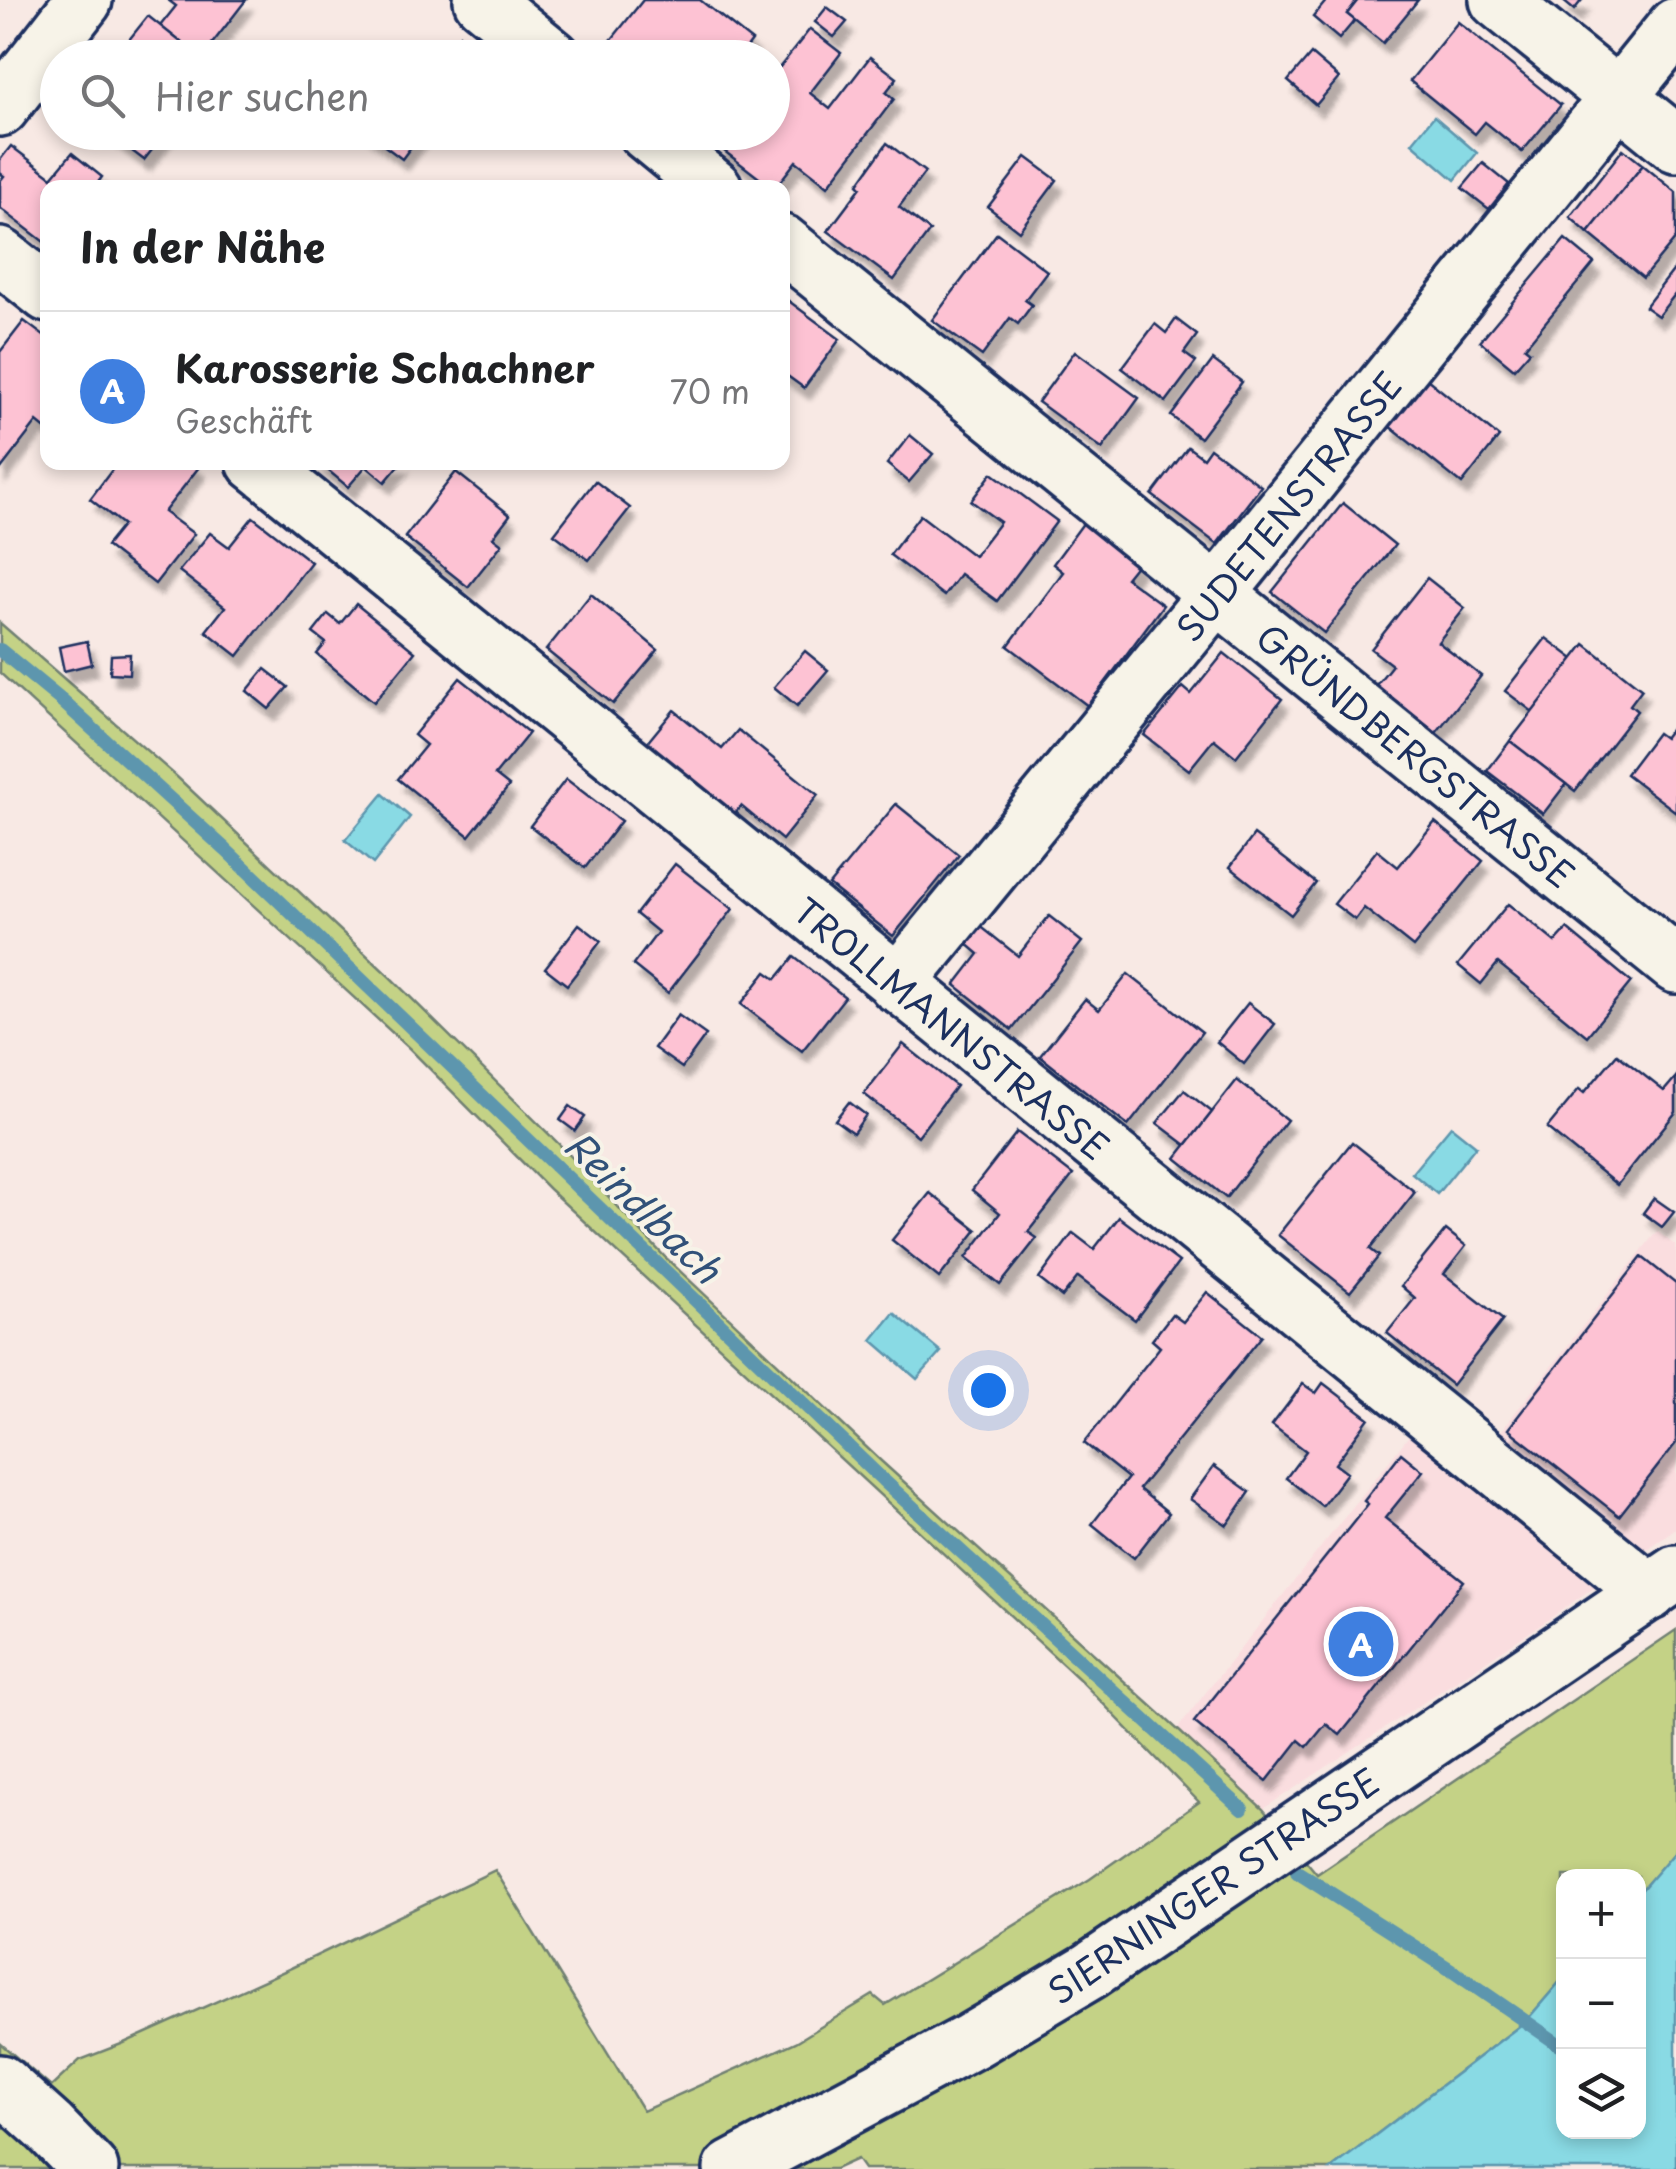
<!DOCTYPE html>
<html lang="de">
<meta charset="utf-8">
<style>
:root{--surface:#fff;--page:#f2f2f2;--text:#202124;--muted:#757577;--line:#e0e0e0;--accent:#d1495b}
body{margin:0;font-family:"Playpen Sans",sans-serif;background:var(--page);color:var(--text)}
.controls{position:absolute;right:30px;bottom:30px;display:grid;overflow:hidden;border-radius:20px;box-shadow:0 5px 15px #0003}
.controls button{width:90px;height:90px;display:grid;place-items:center;padding:0;border:0;border-bottom:2px solid var(--line);background:var(--surface);color:var(--text);font:50px sans-serif}
.you{position:absolute;left:988px;top:1390px;width:35px;height:35px;margin:-25px;border:8px solid #fff;border-radius:50%;background:#1a73e8;box-shadow:0 0 0 15px #1a73e833}
.badge{display:grid;place-items:center;width:65px;height:65px;border-radius:50%;background:var(--accent);color:#fff;font-size:32px;font-weight:700}
.pin{position:absolute;translate:-50% -50%;border:5px solid #fff;box-shadow:0 2px 10px #0006}
.list{margin:0;padding:0;list-style:none}
h2{display:flex;justify-content:space-between;align-items:center;height:130px;margin:0;padding:0 40px;font-size:42px}
h2 small{font-size:32px;font-weight:400;color:var(--muted)}
.list li{display:grid;grid-template-columns:65px 1fr auto;gap:30px;align-items:center;box-sizing:border-box;height:160px;padding:0 40px;border-top:2px solid var(--line)}
.list b{display:block;font-size:38px;white-space:nowrap}
.list p{margin:0;font-size:32px;white-space:nowrap;color:var(--muted)}
.list em{font-size:32px;font-style:normal;color:var(--muted)}
.icon{flex:none;width:55px;height:55px;fill:none;stroke:currentColor;stroke-width:2;stroke-linecap:round;stroke-linejoin:round}
.map{position:relative;flex:none;width:1676px;height:2169px;overflow:hidden}
.search{position:absolute;background:var(--surface);box-shadow:0 5px 15px #0003;left:40px;top:40px;width:750px;height:110px;display:flex;align-items:center;gap:25px;box-sizing:border-box;padding:0 35px;border-radius:55px;color:var(--muted);font-size:38px}
.panel{position:absolute;background:var(--surface);box-shadow:0 5px 15px #0003;left:40px;top:180px;width:750px;height:290px;border-radius:20px}
.map>svg:first-child{display:block}
.built{fill:#fadddf}
.green{fill:#c4d286;stroke:#708072;stroke-width:2.5}
.water{fill:#89dae4;stroke:#5d96ae;stroke-width:2.5}
.lines{fill:none;stroke-linecap:round;stroke-linejoin:round}
.stream{stroke:#5d96ae;stroke-width:14}
.building{fill:#fdc2d3;stroke:#1b2f5e;stroke-width:2.5;filter:url(#shadow)}
.minor-casing{stroke:#1b2f5e;stroke-width:62}
.major-casing{stroke:#1b2f5e;stroke-width:62}
.minor{stroke:#f7f3e8;stroke-width:55}
.major{stroke:#f7f3e8;stroke-width:55}
.labels{text-anchor:middle;dominant-baseline:central;stroke-width:8;stroke-linejoin:round;paint-order:stroke}
.street-label{font-size:35px;fill:#1b2f5e;stroke:#f7f3e8}
.water-label{font-size:38px;font-style:italic;fill:#315179;stroke:#f7f3e8}
</style>
<div class="map">
<svg width="1676" height="2169" viewBox="0 0 1676 2169">
<defs>
<filter id="shadow"><feDropShadow dx="6" dy="11" stdDeviation="2.5" flood-color="#0004"/></filter>
</defs>
<rect width="100%" height="100%" fill="#f8e9e4"/>
<filter id="ink" filterUnits="userSpaceOnUse"><feTurbulence type="fractalNoise" baseFrequency=".01" numOctaves="2"/><feDisplacementMap in="SourceGraphic" scale="20" xChannelSelector="R" yChannelSelector="G"/><feConvolveMatrix kernelMatrix="1 2 1 2 8 2 1 2 1" color-interpolation-filters="sRGB"/></filter>
<g filter="url(#ink)">
<!-- built -->
<polygon class="built" points="1657,1231 1676,1246 1676,1528 1548,1620 1263,1809 1177,1729 1412,1432 1493,1441"/>
<!-- green -->
<polygon class="green" points="0,623 176,776 391,978 563,1148 665,1257 881,1461 1177,1729 1263,1809 1317,1874 1676,1630 1676,1850 1639,1893 1638,1876 1564,1876 1563,1978 1526,2021 1331,2169 864,2169 857,2159 835,2169 0,2169 0,2043 51,2087 80,2060 124,2043 291,1968 495,1870 643,2111 796,2042 873,1995 885,2005 1090,1879 1199,1802 1079,1679 549,1189 410,1049 0,673"/>
<!-- water -->
<g class="water">
<polygon points="1434,116 1477,153 1455,180 1412,143"/>
<polygon points="383,794 410,817 373,864 345,840"/>
<polygon points="1451,1126 1476,1146 1437,1194 1412,1173"/>
<polygon points="894,1313 941,1352 917,1379 872,1340"/>
<polygon points="1676,1850 1676,2169 1331,2169 1526,2021 1563,1978 1564,2132 1638,2132 1639,1893"/>
</g>
<g class="lines">
<!-- stream -->
<g class="stream">
<polyline points="0,650 62,701 226,850 883,1480 1242,1809"/>
<polyline points="1297,1872 1451,1970 1564,2048"/>
</g>
</g>
<!-- building -->
<g class="building">
<polygon points="168,0 246,0 201,58 160,26 176,6"/>
<polygon points="643,0 700,0 752,41 739,58 614,58 604,49"/>
<polygon points="1327,0 1358,0 1347,14 1355,20 1339,39 1313,17"/>
<polygon points="1358,0 1418,0 1383,43 1347,14"/>
<polygon points="1562,0 1582,0 1574,10"/>
<polygon points="827,7 847,22 834,37 815,22"/>
<polygon points="148,16 187,47 179,58 139,58 124,46"/>
<polygon points="1458,22 1561,105 1522,152 1485,122 1475,134 1410,81"/>
<polygon points="810,29 841,53 810,93 830,109 870,57 897,78 886,92 894,99 828,186 796,161 775,188 772,188 719,147 730,132 772,132 772,77"/>
<polygon points="460,35 490,58 444,58"/>
<polygon points="1311,54 1339,78 1316,105 1288,81"/>
<polygon points="113,132 166,132 144,160 111,135"/>
<polygon points="366,132 422,132 402,159"/>
<polygon points="887,143 925,172 899,207 930,231 894,280 828,231 861,187 858,184"/>
<polygon points="11,146 52,177 72,153 102,177 94,188 48,188 48,245 0,208 0,181 4,176 0,173 0,160"/>
<polygon points="1623,149 1643,165 1588,233 1570,217"/>
<polygon points="1026,157 1057,180 1019,231 988,207"/>
<polygon points="1483,163 1509,184 1489,209 1462,188"/>
<polygon points="1643,165 1676,192 1676,238 1643,278 1588,233"/>
<polygon points="997,233 1047,271 1025,300 1032,305 1018,324 1010,318 982,356 932,320"/>
<polygon points="1565,239 1594,263 1525,347 1530,351 1514,369 1480,341"/>
<polygon points="1676,267 1676,293 1658,316 1645,307"/>
<polygon points="782,296 840,339 804,388 782,372"/>
<polygon points="1176,319 1197,335 1184,353 1196,362 1166,402 1122,368 1155,324 1166,333"/>
<polygon points="24,321 48,339 48,431 37,422 0,470 0,352"/>
<polygon points="1075,351 1139,398 1102,449 1038,402"/>
<polygon points="1213,360 1242,382 1200,438 1171,416"/>
<polygon points="1427,379 1499,437 1462,484 1389,426"/>
<polygon points="910,435 933,454 909,482 887,464"/>
<polygon points="1188,447 1203,458 1210,448 1261,486 1217,544 1152,495"/>
<polygon points="118,462 192,462 199,467 164,512 194,534 155,584 106,546 123,525 90,499"/>
<polygon points="318,462 402,462 385,482 366,466 348,487"/>
<polygon points="456,472 510,515 493,537 502,544 468,587 405,537"/>
<polygon points="992,473 1057,521 997,601 960,574 944,596 890,555 920,515 974,556 1000,522 971,501"/>
<polygon points="595,481 630,508 589,560 554,534"/>
<polygon points="1343,503 1395,545 1324,633 1272,592"/>
<polygon points="253,517 311,562 238,656 206,631 225,607 179,571 210,533 229,547"/>
<polygon points="1084,522 1138,563 1126,578 1163,605 1088,706 1008,646 1063,572 1053,564"/>
<polygon points="1427,578 1465,608 1438,642 1481,676 1436,733 1376,685 1392,665 1371,649"/>
<polygon points="591,594 658,650 613,704 546,650"/>
<polygon points="356,604 415,652 374,702 317,654 326,643 313,633 328,614 340,624"/>
<polygon points="1546,638 1574,659 1533,712 1505,691"/>
<polygon points="87,641 92,664 64,671 59,647"/>
<polygon points="1585,644 1642,689 1630,705 1637,711 1575,791 1510,741"/>
<polygon points="805,651 828,670 797,706 774,687"/>
<polygon points="1224,653 1282,699 1236,757 1214,739 1189,770 1144,735 1183,687 1191,694"/>
<polygon points="130,654 129,674 110,673 111,655"/>
<polygon points="265,669 288,687 269,709 247,691"/>
<polygon points="460,678 529,733 495,775 509,786 469,836 398,779 426,745 414,735"/>
<polygon points="674,710 722,749 738,730 818,795 782,840 741,806 733,815 646,744"/>
<polygon points="1676,722 1676,812 1626,774 1657,733 1664,738"/>
<polygon points="1510,741 1566,784 1543,814 1487,771"/>
<polygon points="566,779 621,821 585,868 530,826"/>
<polygon points="896,804 959,855 893,936 829,885"/>
<polygon points="1435,822 1483,861 1413,947 1364,908 1355,920 1334,904 1377,850 1398,867"/>
<polygon points="1254,835 1316,883 1291,915 1230,867"/>
<polygon points="675,864 733,909 668,993 633,965 658,932 636,914"/>
<polygon points="1508,904 1555,942 1567,929 1631,982 1587,1036 1498,963 1481,984 1458,965"/>
<polygon points="1049,916 1082,942 1012,1030 955,985 979,954 966,943 979,925 1018,956"/>
<polygon points="579,924 601,941 567,985 545,968"/>
<polygon points="794,957 845,997 802,1051 741,1004 766,972 776,979"/>
<polygon points="1128,974 1202,1032 1128,1126 1040,1056 1085,999 1099,1010"/>
<polygon points="1248,1003 1275,1024 1244,1064 1217,1042"/>
<polygon points="678,1015 706,1035 682,1068 654,1048"/>
<polygon points="903,1044 956,1086 918,1136 864,1094"/>
<polygon points="1617,1054 1664,1091 1676,1077 1676,1112 1617,1185 1547,1128 1579,1089 1584,1093"/>
<polygon points="1237,1080 1287,1120 1226,1198 1176,1158"/>
<polygon points="1184,1090 1212,1112 1186,1145 1157,1123"/>
<polygon points="849,1102 866,1115 853,1133 835,1120"/>
<polygon points="570,1106 585,1117 575,1131 560,1120"/>
<polygon points="1017,1132 1073,1175 1028,1232 1037,1238 1000,1285 966,1258 1000,1213 972,1190"/>
<polygon points="1352,1142 1415,1192 1370,1249 1379,1256 1350,1292 1278,1235"/>
<polygon points="930,1193 977,1230 939,1278 892,1240"/>
<polygon points="1654,1198 1674,1212 1662,1227 1643,1213"/>
<polygon points="1119,1217 1179,1262 1135,1320 1078,1277 1062,1297 1039,1279 1073,1233 1094,1249"/>
<polygon points="1446,1230 1466,1246 1444,1274 1503,1320 1452,1385 1387,1333 1415,1298 1401,1286"/>
<polygon points="1642,1257 1676,1284 1676,1443 1619,1516 1508,1429"/>
<polygon points="1207,1292 1262,1336 1139,1489 1169,1513 1134,1558 1092,1524 1128,1478 1084,1443 1160,1347 1152,1340 1172,1314 1183,1322"/>
<polygon points="1323,1383 1369,1418 1335,1464 1347,1473 1322,1506 1286,1478 1306,1451 1272,1425 1303,1384 1316,1393"/>
<polygon points="1401,1453 1423,1471 1385,1518 1464,1581 1340,1735 1326,1724 1307,1747 1299,1740 1267,1781 1194,1722 1368,1504 1364,1501"/>
<polygon points="1214,1466 1250,1492 1227,1525 1190,1499"/>
</g>
<g class="lines">
<!-- minor casing -->
<g class="minor-casing">
<g id="minor">
<polyline points="482,0 553,58"/>
<polyline points="1498,0 1676,144"/>
<polyline points="0,108 84,0"/>
<polyline points="646,132 714,188"/>
<polyline points="782,243 1676,965"/>
<polyline points="0,256 48,294"/>
<polyline points="255,462 1650,1592"/>
<polyline points="897,984 1217,594 1676,26"/>
<polyline points="0,2083 50,2128 90,2169"/>
</g>
</g>
<!-- major casing -->
<g class="major-casing">
<polyline id="major" points="732,2169 972,2041 1090,1971 1676,1573"/>
</g>
<!-- minor -->
<use href="#minor" class="minor"/>
<!-- major -->
<use href="#major" class="major"/>
</g>
</g>
<g class="labels">
<!-- street labels -->
<g class="street-label">
<text transform="translate(1288 506) rotate(-51)">SUDETENSTRASSE</text>
<text transform="translate(1416 755) rotate(39)">GRÜNDBERGSTRASSE</text>
<text transform="translate(952 1028) rotate(39)">TROLLMANNSTRASSE</text>
<text transform="translate(1213 1885) rotate(-34)">SIERNINGER STRASSE</text>
</g>
<!-- water labels -->
<g class="water-label">
<text transform="translate(644 1206) rotate(44)">Reindlbach</text>
</g>
</g>
</svg>
<div class="controls">
<button>+</button>
<button>−</button>
<button><svg class="icon" aria-label="layers" viewBox="0 0 24 24"><path d="M12 4l9 5-9 5-9-5zM3 14l9 5 9-5"/></svg></button>
</div>
<div class="you"></div>
<div class="pin badge" style="left:1361px;top:1644px;background:#3f7fe0">A</div>
<div class="search"><svg class="icon" aria-label="search" viewBox="0 0 24 24"><circle cx="10" cy="10" r="6"/><path d="M15 15l6 6"/></svg>Hier suchen</div>
<section class="panel">
<h2>In der Nähe<small></small></h2>
<ul class="list">
<li><span class="badge" style="background:#3f7fe0">A</span><div><b>Karosserie Schachner</b><p>Geschäft</p></div><em>70 m</em></li>
</ul>
</section>
</div>
